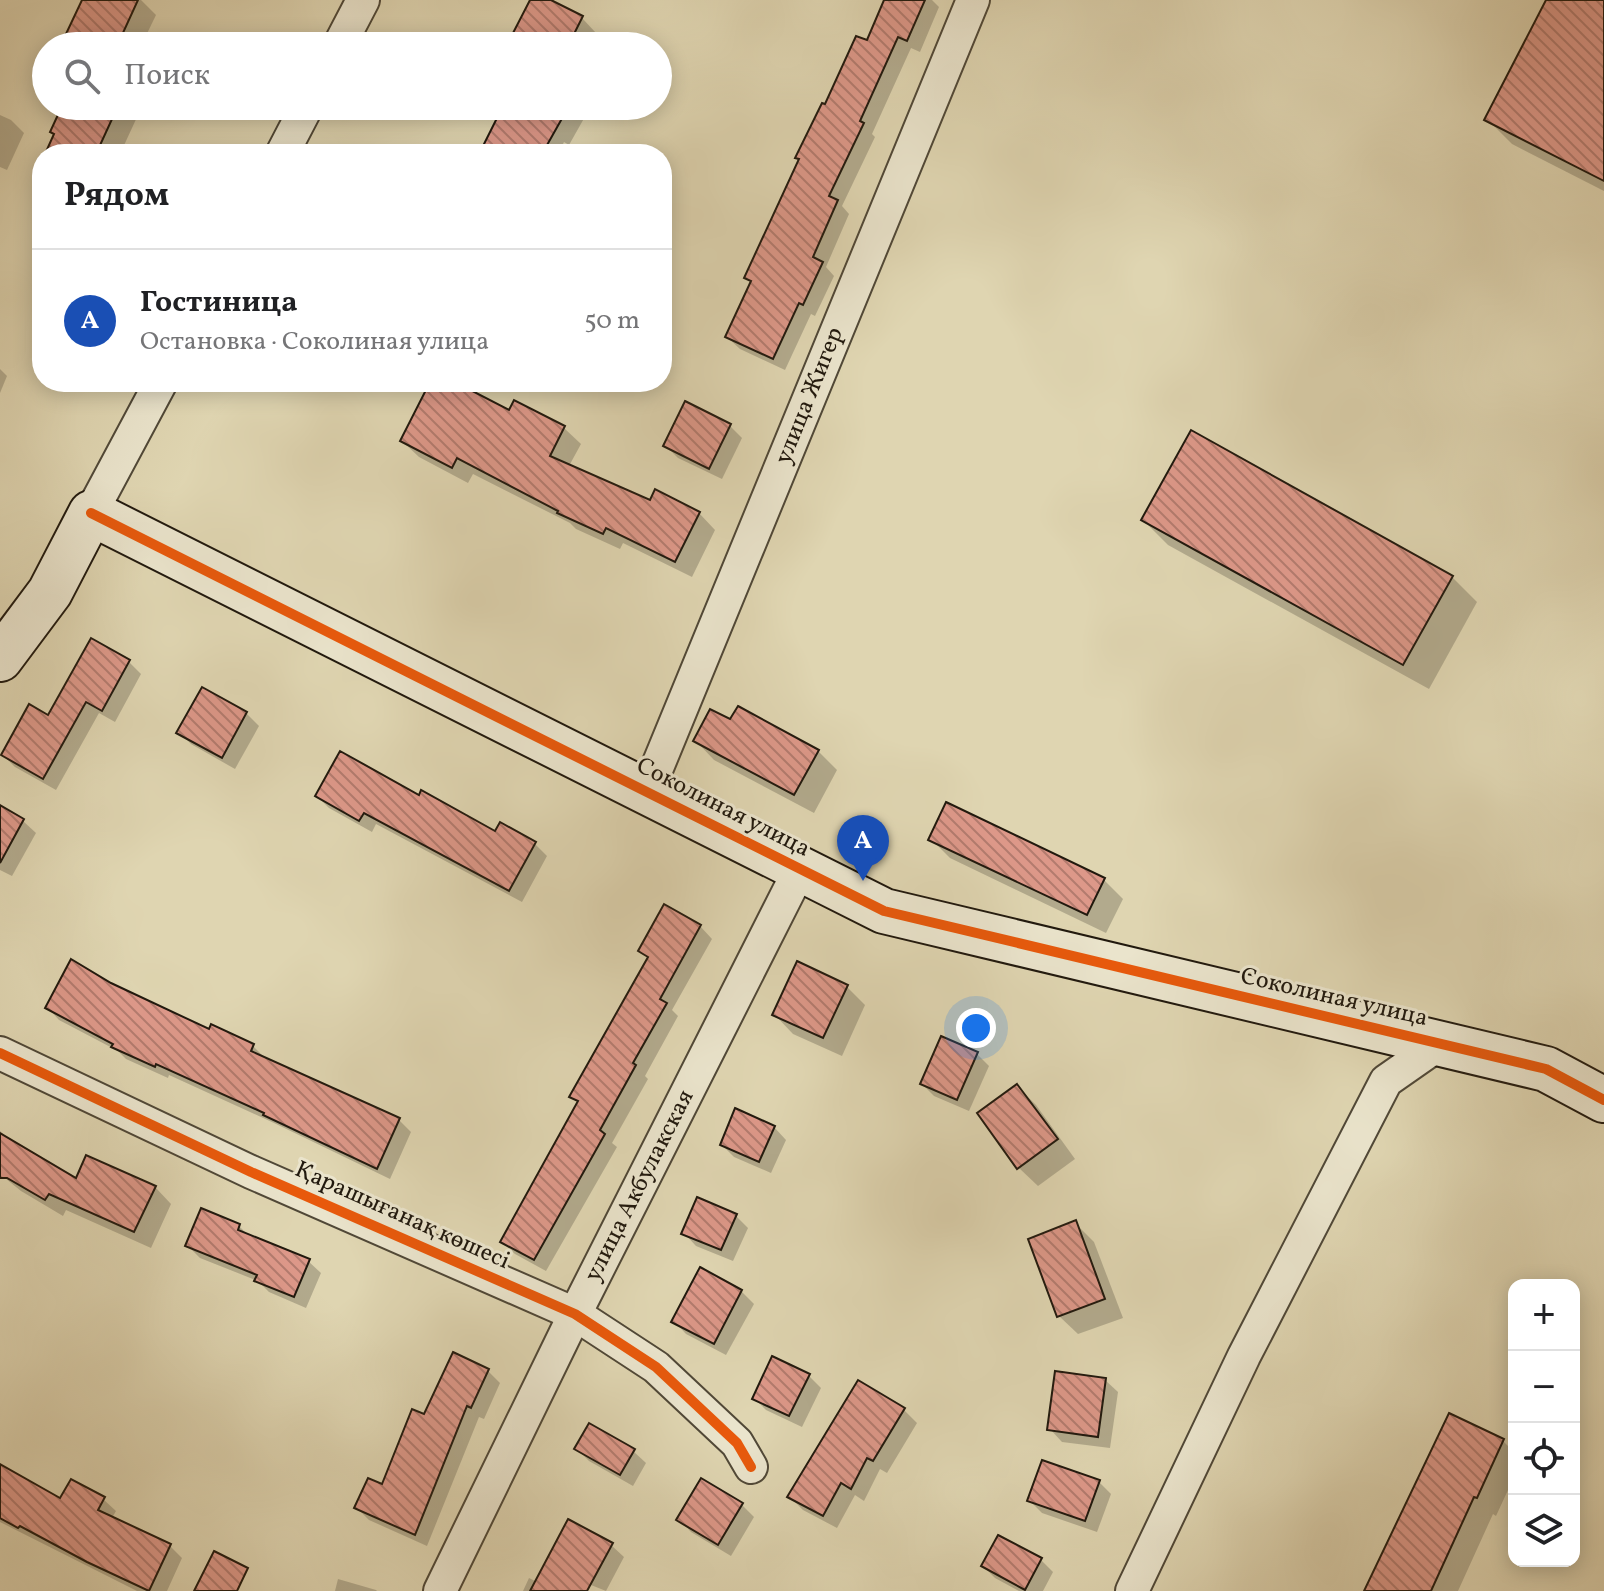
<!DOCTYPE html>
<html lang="ru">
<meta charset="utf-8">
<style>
:root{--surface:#fff;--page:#f2f2f2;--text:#202124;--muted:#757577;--line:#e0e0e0;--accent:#b45309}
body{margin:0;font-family:Vollkorn,serif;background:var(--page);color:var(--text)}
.controls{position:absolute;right:24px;bottom:24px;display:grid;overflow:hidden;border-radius:16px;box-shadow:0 4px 20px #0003}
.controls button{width:72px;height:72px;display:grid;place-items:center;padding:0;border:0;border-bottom:2px solid var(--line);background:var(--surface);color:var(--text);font:40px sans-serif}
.you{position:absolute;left:976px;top:1028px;width:28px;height:28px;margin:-20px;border:6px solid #fff;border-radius:50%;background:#1a73e8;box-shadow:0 0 0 12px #1a73e833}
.badge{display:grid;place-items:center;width:52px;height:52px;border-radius:50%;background:var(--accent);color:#fff;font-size:26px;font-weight:700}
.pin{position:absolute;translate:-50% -66px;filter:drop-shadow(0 2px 4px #0008)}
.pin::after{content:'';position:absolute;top:42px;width:28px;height:24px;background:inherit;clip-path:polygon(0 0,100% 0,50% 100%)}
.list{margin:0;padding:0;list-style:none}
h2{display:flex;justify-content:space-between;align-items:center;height:104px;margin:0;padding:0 32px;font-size:34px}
h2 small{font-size:26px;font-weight:400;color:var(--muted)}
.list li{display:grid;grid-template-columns:52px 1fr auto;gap:24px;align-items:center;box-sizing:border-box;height:144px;padding:0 32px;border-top:2px solid var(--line)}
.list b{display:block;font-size:30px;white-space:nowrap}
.list p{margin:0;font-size:26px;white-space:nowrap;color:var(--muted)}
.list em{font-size:26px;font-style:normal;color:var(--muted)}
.icon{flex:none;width:44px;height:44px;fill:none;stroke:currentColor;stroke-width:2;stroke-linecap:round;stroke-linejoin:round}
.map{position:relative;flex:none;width:1604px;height:1591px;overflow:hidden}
.search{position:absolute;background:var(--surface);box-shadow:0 4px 20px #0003;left:32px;top:32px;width:640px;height:88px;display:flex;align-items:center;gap:20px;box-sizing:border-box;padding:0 28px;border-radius:44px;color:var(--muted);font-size:30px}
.panel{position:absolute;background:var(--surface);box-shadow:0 4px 20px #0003;left:32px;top:144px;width:640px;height:248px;border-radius:32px}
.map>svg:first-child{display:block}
.shadow{fill:#0003}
.building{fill:url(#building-back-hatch);stroke:#21190e;stroke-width:2}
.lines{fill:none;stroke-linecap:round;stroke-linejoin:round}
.street-casing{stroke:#504837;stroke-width:36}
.secondary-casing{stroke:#21190e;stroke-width:48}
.street{stroke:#eae4cc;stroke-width:32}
.secondary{stroke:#eae4cc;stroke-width:44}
.cycleway-casing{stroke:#eae4cc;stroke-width:15}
.cycleway{stroke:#e8590c;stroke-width:10}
.labels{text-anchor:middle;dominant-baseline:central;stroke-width:6;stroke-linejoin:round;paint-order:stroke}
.street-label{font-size:24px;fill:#21190e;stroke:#eae4cc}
</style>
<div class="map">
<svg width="1604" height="1591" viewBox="0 0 1604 1591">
<defs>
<pattern id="building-back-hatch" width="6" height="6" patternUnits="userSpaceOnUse" patternTransform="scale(2)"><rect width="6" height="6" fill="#dd9889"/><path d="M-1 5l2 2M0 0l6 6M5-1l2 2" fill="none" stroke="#b37b6e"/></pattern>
</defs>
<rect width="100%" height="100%" fill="#dfd5b1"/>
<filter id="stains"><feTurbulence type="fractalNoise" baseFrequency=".0025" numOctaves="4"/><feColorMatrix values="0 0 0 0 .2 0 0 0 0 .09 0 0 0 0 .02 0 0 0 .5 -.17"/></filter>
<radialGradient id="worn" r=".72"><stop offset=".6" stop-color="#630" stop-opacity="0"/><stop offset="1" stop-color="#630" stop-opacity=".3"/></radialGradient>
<!-- shadow -->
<g class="shadow">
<polygon points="84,0 141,0 156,15 141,46 78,46 68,35"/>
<polygon points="532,0 546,0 582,18 596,33 589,46 518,46 522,39 515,33"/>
<polygon points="886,0 932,0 939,7 920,52 911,48 872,134 875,137 842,206 849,214 826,267 834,276 815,316 811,314 785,370 740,349 727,337 752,283 747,277 826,107 868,43"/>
<polygon points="1548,0 1604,0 1604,191 1512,144 1487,119"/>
<polygon points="64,106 129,106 138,115 120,154 47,154"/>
<polygon points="501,106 591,106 569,145 564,142 558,154 481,154 504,109"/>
<polygon points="0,115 11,120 24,133 7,170 0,167"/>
<polygon points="42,166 42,194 33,185"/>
<polygon points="0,369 7,376 0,393"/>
<polygon points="433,382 451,382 510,412 515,403 564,428 581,444 569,466 651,503 699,513 715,530 692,577 623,543 620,549 576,529 570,523 473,474 468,483 419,457 402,441"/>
<polygon points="686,404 730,426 742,438 722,479 678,458 665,445"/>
<polygon points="1143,520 1452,577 1477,602 1429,689 1168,545"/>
<polygon points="91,641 129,662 141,674 115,722 99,713 56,790 15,767 3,755 48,718"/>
<polygon points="246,713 259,726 235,769 191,744 179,732"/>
<polygon points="731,722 818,751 837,770 814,813 714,760 696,741"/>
<polygon points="317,796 419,797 495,834 535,844 547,856 522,902 376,824 372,832 329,808"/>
<polygon points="0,807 23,821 36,833 12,876 0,870"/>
<polygon points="931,839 1104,880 1123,899 1106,933 950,858"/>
<polygon points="700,926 712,939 672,1010 678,1016 645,1076 648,1079 612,1143 617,1147 546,1271 515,1254 502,1242 579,1103 572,1096 649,959 640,951"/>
<polygon points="846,986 865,1005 842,1056 793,1034 775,1015"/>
<polygon points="47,1007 210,1031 253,1046 265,1058 399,1120 411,1132 390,1179 274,1123 169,1075 168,1078 126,1059 118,1051 59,1020"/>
<polygon points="976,1053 989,1066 969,1111 934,1096 922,1084"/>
<polygon points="1017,1086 1036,1105 1075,1159 1038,1186 1019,1168"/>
<polygon points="774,1127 786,1140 771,1173 734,1157 722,1145"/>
<polygon points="0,1131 13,1143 77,1181 155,1187 171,1204 151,1248 66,1210 63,1216 21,1191 0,1174"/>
<polygon points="736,1216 748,1228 733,1261 696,1246 684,1233"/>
<polygon points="1075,1223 1094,1242 1123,1318 1078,1334 1059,1316"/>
<polygon points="239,1226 250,1237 308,1261 321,1273 306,1308 269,1292 258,1281 200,1258 187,1245"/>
<polygon points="741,1291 754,1304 726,1355 686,1334 674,1321"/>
<polygon points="488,1371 500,1383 484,1419 479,1417 427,1546 369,1520 357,1508 383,1486 425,1417"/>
<polygon points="808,1375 821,1388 802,1427 766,1410 754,1398"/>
<polygon points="1105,1380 1118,1392 1110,1448 1062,1442 1050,1429"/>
<polygon points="904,1410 917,1423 887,1473 880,1469 864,1501 855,1495 837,1528 803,1510 790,1497"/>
<polygon points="1503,1441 1514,1452 1514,1477 1496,1516 1493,1514 1458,1591 1366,1591"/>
<polygon points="577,1449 633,1451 646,1463 633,1486 589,1461"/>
<polygon points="0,1466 61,1501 103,1499 116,1511 112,1518 170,1546 182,1558 167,1591 137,1591 0,1522"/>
<polygon points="702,1481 742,1505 754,1517 731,1556 691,1532 679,1519"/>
<polygon points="1099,1482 1111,1494 1097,1532 1042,1513 1029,1500"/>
<polygon points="611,1545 624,1557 606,1591 586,1583 582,1591 523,1591 529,1578 537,1582"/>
<polygon points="1041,1560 1053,1572 1043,1591 1019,1591 995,1578 983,1566"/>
<polygon points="338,1579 376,1590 377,1591 335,1591"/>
</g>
<!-- building -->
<g class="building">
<polygon points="82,0 138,0 117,46 87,46 65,36"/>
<polygon points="530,0 551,0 583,16 568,46 538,46 513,33"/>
<polygon points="884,0 925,0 907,41 898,37 860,121 864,123 829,196 838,200 813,257 823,262 803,305 799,303 773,359 725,337 751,281 744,278 799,159 795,158 822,103 825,104 856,36 867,40"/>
<polygon points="1546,0 1604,0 1604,181 1484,120"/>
<polygon points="62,106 118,106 96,154 45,154 54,134 50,132"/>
<polygon points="503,106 569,106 542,154 479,154"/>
<polygon points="430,382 455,382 509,410 514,400 565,426 550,456 650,500 655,489 700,512 675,562 606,528 603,534 557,513 558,511 457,458 452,468 400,441"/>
<polygon points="685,401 731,424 709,469 663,446"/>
<polygon points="1191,430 1453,576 1403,665 1141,520"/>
<polygon points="91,638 130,660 102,711 86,702 43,779 1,755 29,704 48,715"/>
<polygon points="202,687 247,712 222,758 176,733"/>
<polygon points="738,706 819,750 794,795 693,741 710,709 730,719"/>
<polygon points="340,751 419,795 421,790 495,831 500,822 536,842 509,891 364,813 359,821 315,796"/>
<polygon points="946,802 1105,878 1087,915 928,840"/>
<polygon points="0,805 24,819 0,863"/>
<polygon points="664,904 701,925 660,999 667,1003 633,1063 636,1065 600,1130 605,1134 534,1260 500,1242 578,1101 569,1097 648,957 638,951"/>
<polygon points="71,959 111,983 209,1029 211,1024 254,1044 251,1051 400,1118 377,1169 263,1115 264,1113 156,1064 155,1067 111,1047 113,1044 45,1008"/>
<polygon points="797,961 848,985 823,1038 772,1015"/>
<polygon points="941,1036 978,1052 957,1100 920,1084"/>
<polygon points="1017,1084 1058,1139 1017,1169 977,1113"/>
<polygon points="735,1108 775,1126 759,1162 720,1145"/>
<polygon points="0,1133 76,1178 86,1155 156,1186 134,1232 49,1194 45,1200 7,1178 0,1178"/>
<polygon points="697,1197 737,1214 721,1250 681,1234"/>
<polygon points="201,1208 240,1224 238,1230 310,1259 294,1297 254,1281 257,1275 185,1246"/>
<polygon points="1076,1220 1105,1299 1057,1317 1028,1239"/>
<polygon points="700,1267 742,1290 714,1344 671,1322"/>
<polygon points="453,1352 489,1369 471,1408 467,1406 415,1535 354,1508 368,1478 382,1484 412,1409 424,1414"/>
<polygon points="772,1356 810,1374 789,1416 752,1399"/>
<polygon points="1055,1371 1106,1378 1098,1437 1047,1430"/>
<polygon points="858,1380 905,1408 873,1461 867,1458 851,1489 841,1483 823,1516 787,1497"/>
<polygon points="1449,1413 1504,1439 1477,1498 1474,1497 1431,1591 1364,1591"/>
<polygon points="589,1423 635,1449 620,1475 574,1449"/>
<polygon points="1042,1460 1100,1480 1085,1521 1027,1501"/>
<polygon points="0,1464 60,1498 71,1479 105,1497 98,1510 171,1544 149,1591 87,1562 20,1526 18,1528 0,1518"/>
<polygon points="701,1478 743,1503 718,1545 676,1520"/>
<polygon points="568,1519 613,1543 587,1591 530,1591"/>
<polygon points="998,1535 1042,1558 1025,1590 981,1566"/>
<polygon points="214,1551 248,1568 237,1591 194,1591"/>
</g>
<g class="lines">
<!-- street casing -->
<g class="street-casing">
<g id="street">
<polyline points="339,46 363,0"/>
<polyline points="282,154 307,106"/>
<polyline points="91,513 161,382"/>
<polyline points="647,792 973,0"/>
<polyline points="0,1053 251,1172 575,1314 656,1367 737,1443 751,1467"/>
<polyline points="440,1591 575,1314 800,869"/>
<polyline points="1132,1591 1244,1356 1386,1081 1439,1044"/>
</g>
</g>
<!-- secondary casing -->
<g class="secondary-casing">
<polyline id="secondary" points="0,659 50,592 91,513 884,911 1546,1069 1604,1100"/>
</g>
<!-- street -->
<use href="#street" class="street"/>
<!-- secondary -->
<use href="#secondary" class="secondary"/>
<!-- cycleway casing -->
<g class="cycleway-casing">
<g id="cycleway">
<polyline points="91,513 884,911 1546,1069 1604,1100"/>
<polyline points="0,1053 251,1172 575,1314 656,1367 737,1443 751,1467"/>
</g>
</g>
<!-- cycleway -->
<use href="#cycleway" class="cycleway"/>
</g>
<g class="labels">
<!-- street labels -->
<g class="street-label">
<text transform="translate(810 396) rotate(-68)">улица Жигер</text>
<text transform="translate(723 808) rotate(27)">Соколиная улица</text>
<text transform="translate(1334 998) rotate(13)">Соколиная улица</text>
<text transform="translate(640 1186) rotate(-63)">улица Акбулакская</text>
<text transform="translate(402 1216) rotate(24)">Қарашығанақ көшесі</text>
</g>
</g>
<rect width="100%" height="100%" filter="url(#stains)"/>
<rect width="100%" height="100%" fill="url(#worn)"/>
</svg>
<div class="controls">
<button>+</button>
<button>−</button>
<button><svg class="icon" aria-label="locate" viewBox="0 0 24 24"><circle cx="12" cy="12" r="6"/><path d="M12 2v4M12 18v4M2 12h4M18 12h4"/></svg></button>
<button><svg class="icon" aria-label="layers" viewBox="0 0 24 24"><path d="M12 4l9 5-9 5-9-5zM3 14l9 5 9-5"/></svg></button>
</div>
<div class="you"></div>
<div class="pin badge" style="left:863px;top:881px;background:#1a4fb4">A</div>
<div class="search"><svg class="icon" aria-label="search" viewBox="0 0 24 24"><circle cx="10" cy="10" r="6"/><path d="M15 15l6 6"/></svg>Поиск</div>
<section class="panel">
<h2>Рядом<small></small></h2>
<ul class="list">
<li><span class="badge" style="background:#1a4fb4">A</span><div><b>Гостиница</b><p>Остановка · Соколиная улица</p></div><em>50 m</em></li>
</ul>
</section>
</div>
